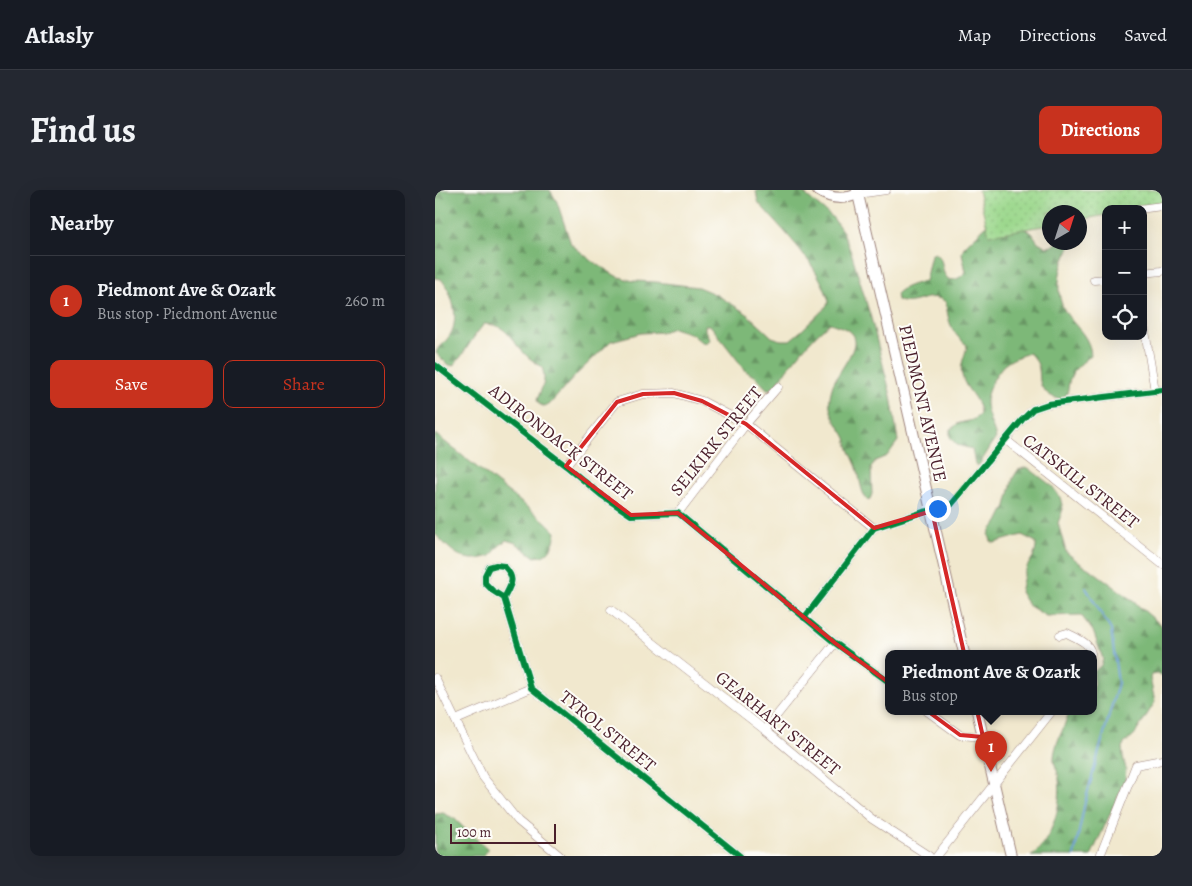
<!DOCTYPE html>
<meta charset="utf-8">
<style>
:root{--surface:#171b24;--page:#242831;--text:#f1f3f6;--muted:#9ea1a6;--line:#363941;--accent:#c8321e}
body{margin:0;font-family:Alegreya,serif;background:var(--page);color:var(--text)}
.controls{position:absolute;right:15px;top:15px;display:grid;overflow:hidden;border-radius:10px;box-shadow:0 5px 20px #0002}
.controls button{width:45px;height:45px;display:grid;place-items:center;padding:0;border:0;border-bottom:1px solid var(--line);background:var(--surface);color:var(--text);font:25px sans-serif}
.compass{position:absolute;left:607px;top:15px;width:45px;height:45px;border-radius:50%;background:var(--surface);box-shadow:0 5px 20px #0002;rotate:39deg}
.scale{position:absolute;left:15px;bottom:12px;width:106px;box-sizing:border-box;padding-left:5px;border:2px solid #4a1f2b;border-top:0;font-size:14px;line-height:18px;white-space:nowrap;color:#4a1f2b;-webkit-text-stroke:4px #fdfcf7;paint-order:stroke}
.you{position:absolute;left:502px;top:318px;width:18px;height:18px;margin:-12px;border:4px solid #fff;border-radius:50%;background:#1a73e8;box-shadow:0 0 0 8px #1a73e833}
.badge{display:grid;place-items:center;width:32px;height:32px;border-radius:50%;background:var(--accent);color:#fff;font-size:16px;font-weight:700}
.pin{position:absolute;translate:-50% -41px;filter:drop-shadow(0 1px 2px #0008)}
.pin::after{content:'';position:absolute;top:26px;width:18px;height:15px;background:inherit;clip-path:polygon(0 0,100% 0,50% 100%)}
.popup{position:absolute;left:450px;top:460px;width:212px;height:65px;box-sizing:border-box;display:grid;place-content:center;border-radius:10px;background:var(--surface);filter:drop-shadow(0 1px 4px #0005);font-size:16px;white-space:nowrap;color:var(--muted)}
.popup b{font-size:19px;color:var(--text)}
.popup::after{content:'';position:absolute;left:50%;top:100%;margin-left:-10px;border:10px solid transparent;border-top-color:var(--surface)}
.list{margin:0;padding:0;list-style:none}
h2{display:flex;justify-content:space-between;align-items:center;height:65px;margin:0;padding:0 20px;font-size:21px}
h2 small{font-size:16px;font-weight:400;color:var(--muted)}
.list li{display:grid;grid-template-columns:32px 1fr auto;gap:15px;align-items:center;box-sizing:border-box;height:90px;padding:0 20px;border-top:1px solid var(--line)}
.list b{display:block;font-size:19px;white-space:nowrap}
.list p{margin:0;font-size:16px;white-space:nowrap;color:var(--muted)}
.list em{font-size:16px;font-style:normal;color:var(--muted)}
.actions{display:flex;gap:10px;padding:15px 20px}
.actions a{flex:1;padding:11px 0;border:1px solid var(--accent);border-radius:10px;text-align:center;font-size:18px;color:var(--accent)}
.actions .main{background:var(--accent);color:#fff}
.icon{flex:none;width:28px;height:28px;fill:none;stroke:currentColor;stroke-width:2;stroke-linecap:round;stroke-linejoin:round}
.map{position:relative;flex:none;width:727px;height:666px;overflow:hidden;border-radius:10px}
header{display:flex;align-items:center;gap:30px;box-sizing:border-box;height:70px;padding:0 25px;background:var(--surface);border-bottom:1px solid var(--line)}
header strong{font-size:24px}
nav{display:flex;gap:28px;margin-inline-start:auto;font-size:18px}
.intro{display:flex;align-items:center;justify-content:space-between;box-sizing:border-box;height:120px;padding:0 30px}
h1{margin:0;font-size:35px}
.button{padding:12px 22px;border-radius:10px;background:var(--accent);color:#fff;font-size:18px;font-weight:700}
main{display:flex;gap:30px;padding:0 30px}
aside{flex:1;background:var(--surface);border-radius:10px;box-shadow:0 5px 20px #0002}
.map>svg:first-child{display:block}
.forest{fill:url(#forest-firs);stroke:#646c52}
.park{fill:url(#park-dots);stroke:#737c5c}
.lines{fill:none;stroke-linecap:round;stroke-linejoin:round}
.stream{stroke:#6a9ed6;stroke-width:2}
.street-casing{stroke:#9e847c;stroke-width:9}
.secondary-casing{stroke:#9e847c;stroke-width:12}
.street{stroke:#fff;stroke-width:8}
.secondary{stroke:#fff;stroke-width:10}
.cycleway-casing{stroke:#fdfcf7;stroke-width:9}
.cycleway{stroke:#00873e;stroke-width:6}
.marked{fill:none;stroke:#d62828;stroke-width:4;stroke-linejoin:round}
.labels{text-anchor:middle;dominant-baseline:central;stroke-width:4;stroke-linejoin:round;paint-order:stroke}
.street-label{font-size:18px;fill:#4a1f2b;stroke:#fdfcf7}
</style>
<header>
<strong>Atlasly</strong>
<nav><a>Map</a><a>Directions</a><a>Saved</a></nav>
</header>
<div class="intro"><h1>Find us</h1><a class="button">Directions</a></div>
<main>
<aside>
<h2>Nearby<small></small></h2>
<ul class="list">
<li><span class="badge">1</span><div><b>Piedmont Ave &amp; Ozark</b><p>Bus stop · Piedmont Avenue</p></div><em>260 m</em></li>
</ul>
<div class="actions"><a class="main">Save</a><a>Share</a></div>
</aside>
<div class="map">
<svg width="727" height="666" viewBox="0 0 727 666">
<defs>
<pattern id="forest-firs" width="22" height="20" patternUnits="userSpaceOnUse" patternTransform="scale(1.25)"><rect width="22" height="20" fill="#7db878"/><path d="M5 1l3.5 6h-7zM16 11l3.5 6h-7z" fill="#689563"/></pattern>
<pattern id="park-dots" width="8" height="8" patternUnits="userSpaceOnUse" patternTransform="scale(1.25)"><rect width="8" height="8" fill="#9cd88d"/><path d="M2 2h.1M6 6h.1" fill="none" stroke="#88b97a" stroke-width="1.8" stroke-linecap="round"/></pattern>
</defs>
<rect width="100%" height="100%" fill="#fdfcf7"/>
<filter id="ink" filterUnits="userSpaceOnUse"><feTurbulence type="fractalNoise" baseFrequency=".02" numOctaves="2"/><feDisplacementMap in="SourceGraphic" scale="10" xChannelSelector="R" yChannelSelector="G"/><feConvolveMatrix kernelMatrix="1 2 1 2 8 2 1 2 1" color-interpolation-filters="sRGB"/></filter>
<filter id="wash" filterUnits="userSpaceOnUse"><feTurbulence type="fractalNoise" baseFrequency=".0096" numOctaves="4" result="noise"/><feDisplacementMap in="SourceGraphic" scale="20" xChannelSelector="R" yChannelSelector="G"/><feGaussianBlur stdDeviation="1.12" result="paint"/><feColorMatrix in="noise" values="0 0 0 0 0 0 0 0 0 0 0 0 0 0 0 0 0 1.4 0 .05"/><feComposite in="paint" operator="in"/></filter>
<g filter="url(#wash)">
<rect width="100%" height="100%" fill="#f1e8ce"/>
<!-- forest -->
<g class="forest">
<path d="M0,0H115L122,12L136,54L157,71L181,86L198,91L221,92L263,97L282,105L311,123L337,147L346,150H355L366,141L389,119L394,112C385,75 347,40 323,12L321,1L322,0H365L398,28L408,42L417,65L436,128L456,206L463,251L452,266L440,271L436,278L437,304L435,309L432,310C426,302 425,290 423,281C421,273 417,267 414,259C413,256 412,252 411,248C406,238 397,229 395,217C394,211 395,204 397,198C400,185 421,163 419,150C418,139 403,136 395,133C380,144 368,160 356,174C350,181 346,190 339,197C336,200 336,199 332,199L320,186L317,185L311,181L275,135H270V140L275,150L270,153L265,151L257,144L238,138L227,142L206,143L176,151L141,185L114,215L108,216L104,214L102,210C107,196 112,193 107,177C100,172 93,168 87,161C74,147 71,134 49,134C37,147 30,164 18,176L12,174L1,163C5,153 8,155 13,148C26,132 18,103 6,89L0,88Z"/>
<path d="M555,32H578L597,43L603,52L612,57L618,56L621,53H638C624,73 617,104 633,126C643,139 655,148 656,165C649,172 640,177 636,186C632,194 635,203 628,209C619,209 610,204 606,195C604,191 605,184 604,179C603,172 599,168 594,163C585,166 576,169 569,175C561,183 550,202 551,214C552,225 558,237 561,248L544,275H540L537,259L522,255L515,247V239C518,238 520,236 522,234C532,230 537,233 545,224C544,206 530,201 527,185C524,175 531,165 532,155C516,143 513,131 511,112C493,99 479,119 462,110L461,104C469,96 479,94 490,91L496,65L500,63C510,69 505,77 510,85C515,95 527,87 531,82L527,63L529,57Z"/>
<path d="M0,244L111,332L121,342C120,350 117,361 109,365C106,367 103,366 100,367L81,353L71,350L63,357L56,366C51,367 46,369 40,369C23,370 11,355 0,344Z"/>
<path d="M592,277L617,296L625,307L628,319L623,333L631,362L646,374L658,381L692,406L727,436V486L722,484L717,485L715,488L720,512L700,544L689,554L687,557L688,567L691,579L690,591L656,666H596C618,651 629,609 623,584C622,579 619,574 619,569C619,559 624,548 628,539C630,533 632,527 635,521H658L659,482L666,475L668,469L658,441L646,425L611,426L593,415L585,402C587,395 588,388 590,382C595,368 602,367 601,352L587,345L559,353L556,351L554,345L556,340L563,332L571,316L578,288L583,280Z"/>
<polygon points="8,623 20,629 30,639 53,659 48,666 0,666 0,624"/>
</g>
<!-- park -->
<polygon class="park" points="543,0 727,0 727,16 708,19 671,19 671,25 645,30 644,22 614,22 614,35 554,45"/>
<g class="lines">
<!-- stream -->
<polyline class="stream" points="639,666 650,612 683,493 676,440 651,398"/>
</g>
</g>
<g filter="url(#ink)">
<g class="lines">
<!-- street casing -->
<g class="street-casing">
<g id="street">
<polyline points="423,4 451,0"/>
<polyline points="704,19 727,16"/>
<polyline points="708,83 727,81"/>
<polyline points="659,90 671,89"/>
<polyline points="708,129 720,201"/>
<polyline points="0,175 131,276 166,305 196,325 243,323 400,453 454,492"/>
<polyline points="571,250 727,374"/>
<polyline points="131,276 182,212 208,204 239,203 267,211 311,234 439,338"/>
<polyline points="243,323 311,234 343,197"/>
<path d="M69,408C77,393 81,389 69,376L61,375L54,377L50,385V393L58,401L69,408L96,498L305,666"/>
<polyline points="176,420 330,540 437,629 494,666"/>
<polyline points="369,428 439,338 488,322 511,318 516,315 587,230 598,219 613,214 727,200"/>
<path d="M625,445L632,443C641,448 654,452 656,463"/>
<polyline points="0,488 48,587 83,631 125,666"/>
<polyline points="492,521 525,545 548,547"/>
<polyline points="21,530 96,498"/>
<polyline points="330,540 400,453"/>
<polyline points="502,666 617,521"/>
<polyline points="665,666 701,575 727,570"/>
</g>
</g>
<!-- secondary casing -->
<g class="secondary-casing">
<g id="secondary">
<path d="M382,0C395,9 409,10 423,4"/>
<polyline points="422,0 529,463"/>
<polyline points="542,521 576,666"/>
</g>
</g>
<!-- street -->
<use href="#street" class="street"/>
<!-- secondary -->
<use href="#secondary" class="secondary"/>
<!-- cycleway casing -->
<g class="cycleway-casing">
<g id="cycleway">
<polyline points="0,175 131,276 166,305 196,325 243,323 400,453 454,492"/>
<path d="M69,408C77,393 81,389 69,376L61,375L54,377L50,385V393L58,401L69,408L96,498L305,666"/>
<polyline points="369,428 439,338 488,322 511,318 516,315 587,230 598,219 613,214 727,200"/>
</g>
</g>
<!-- cycleway -->
<use href="#cycleway" class="cycleway"/>
</g>
</g>
<!-- marked area -->
<path class="marked" d="M239,203L267,211L311,234L439,338L497,321L548,547L525,545L400,453L243,323L196,325L131,276L182,212L208,204Z"/>
<g class="labels">
<!-- street labels -->
<g class="street-label">
<text transform="translate(488 213) rotate(77)">PIEDMONT AVENUE</text>
<text transform="translate(281 251) rotate(-51)">SELKIRK STREET</text>
<text transform="translate(126 252) rotate(38)">ADIRONDACK STREET</text>
<text transform="translate(646 291) rotate(38)">CATSKILL STREET</text>
<text transform="translate(343 533) rotate(39)">GEARHART STREET</text>
<text transform="translate(173 541) rotate(39)">TYROL STREET</text>
</g>
</g>
</svg>
<div class="controls">
<button>+</button>
<button>−</button>
<button><svg class="icon" aria-label="locate" viewBox="0 0 24 24"><circle cx="12" cy="12" r="6"/><path d="M12 2v4M12 18v4M2 12h4M18 12h4"/></svg></button>
</div>
<svg class="compass" viewBox="-18 -18 36 36"><path d="M0-13l5 13h-10z" fill="#e53935"/><path d="M0 13l5-13h-10z" fill="#9ea1a6"/></svg>
<div class="scale">100 m</div>
<div class="you"></div>
<div class="pin badge" style="left:556px;top:582px">1</div>
<div class="popup"><b>Piedmont Ave &amp; Ozark</b>Bus stop</div>
</div>
</main>
